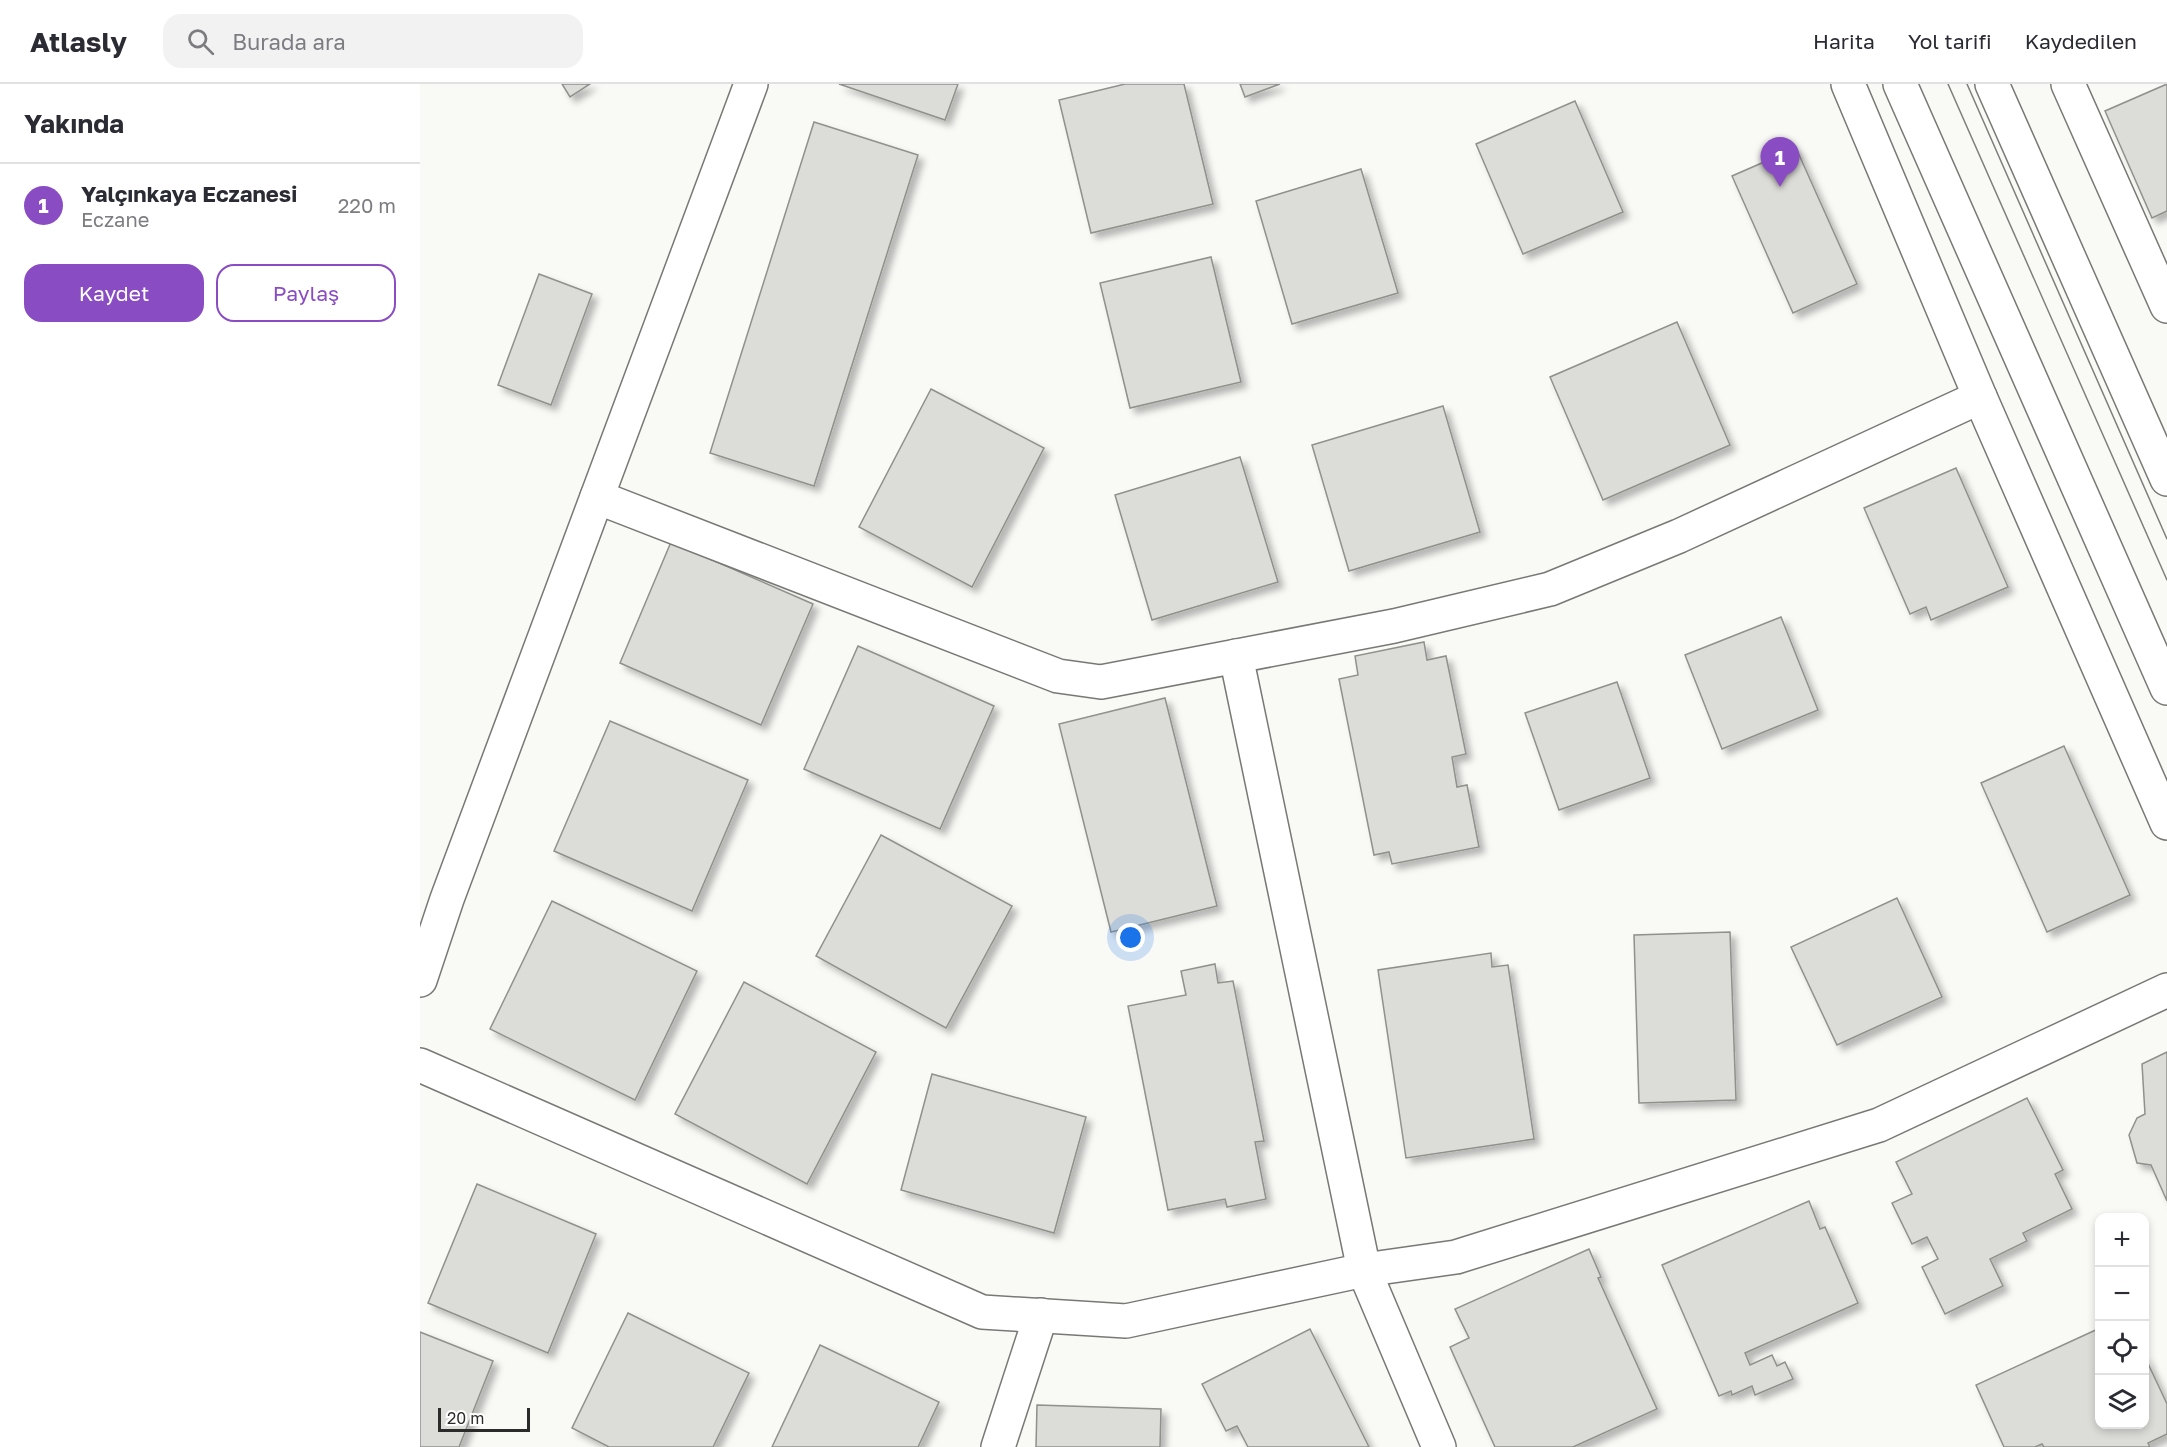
<!DOCTYPE html>
<html lang="tr">
<meta charset="utf-8">
<style>
:root{--surface:#fff;--page:#f2f2f3;--text:#2b2b33;--muted:#7c7c81;--line:#e1e1e2;--accent:#8a4cc2}
body{margin:0;font-family:"Golos Text",sans-serif;background:var(--page);color:var(--text)}
.controls{position:absolute;right:18px;bottom:18px;display:grid;overflow:hidden;border-radius:12px;box-shadow:0 3px 9px #0003}
.controls button{width:54px;height:54px;display:grid;place-items:center;padding:0;border:0;border-bottom:2px solid var(--line);background:var(--surface);color:var(--text);font:30px sans-serif}
.scale{position:absolute;left:18px;bottom:15px;width:92px;box-sizing:border-box;padding-left:6px;border:3px solid #2b2b2a;border-top:0;font-size:16px;line-height:21px;white-space:nowrap;color:#2b2b2a;-webkit-text-stroke:4px #fffffe;paint-order:stroke}
.you{position:absolute;left:711px;top:854px;width:21px;height:21px;margin:-15px;border:4px solid #fff;border-radius:50%;background:#1a73e8;box-shadow:0 0 0 9px #1a73e833}
.badge{display:grid;place-items:center;width:39px;height:39px;border-radius:50%;background:var(--accent);color:#fff;font-size:20px;font-weight:700}
.pin{position:absolute;translate:-50% -50px;filter:drop-shadow(0 2px 3px #0008)}
.pin::after{content:'';position:absolute;top:32px;width:21px;height:18px;background:inherit;clip-path:polygon(0 0,100% 0,50% 100%)}
.list{margin:0;padding:0;list-style:none}
h2{display:flex;justify-content:space-between;align-items:center;height:78px;margin:0;padding:0 24px;font-size:26px}
h2 small{font-size:20px;font-weight:400;color:var(--muted)}
.list li{display:grid;grid-template-columns:39px 1fr auto;gap:18px;align-items:center;box-sizing:border-box;height:84px;padding:0 24px;border-top:2px solid var(--line)}
.list b{display:block;font-size:22px;white-space:nowrap}
.list p{margin:0;font-size:20px;white-space:nowrap;color:var(--muted)}
.list em{font-size:20px;font-style:normal;color:var(--muted)}
.actions{display:flex;gap:12px;padding:18px 24px}
.actions a{flex:1;padding:14px 0;border:2px solid var(--accent);border-radius:18px;text-align:center;font-size:21px;color:var(--accent)}
.actions .main{background:var(--accent);color:#fff}
.icon{flex:none;width:33px;height:33px;fill:none;stroke:currentColor;stroke-width:2;stroke-linecap:round;stroke-linejoin:round}
.map{position:relative;flex:none;width:1747px;height:1363px;overflow:hidden}
header{display:flex;align-items:center;gap:36px;box-sizing:border-box;height:84px;padding:0 30px;background:var(--surface);border-bottom:2px solid var(--line)}
header strong{font-size:28px}
nav{display:flex;gap:33px;margin-inline-start:auto;font-size:21px}
.search{width:420px;height:54px;background:var(--page);display:flex;align-items:center;gap:15px;box-sizing:border-box;padding:0 21px;border-radius:18px;color:var(--muted);font-size:22px}
main{display:flex}
aside{flex:1;background:var(--surface)}
.map>svg:first-child{display:block}
.building{fill:#dcdcd8;stroke:#90908c;stroke-width:1.5;filter:url(#shadow)}
.lines{fill:none;stroke-linecap:round;stroke-linejoin:round}
.minor-casing{stroke:#787875;stroke-width:36}
.major-casing{stroke:#787875;stroke-width:36}
.minor{stroke:#fff;stroke-width:33}
.major{stroke:#fff;stroke-width:33}
.tram{stroke:#7e7e7c;stroke-width:1.5}
</style>
<header>
<strong>Atlasly</strong>
<div class="search"><svg class="icon" aria-label="search" viewBox="0 0 24 24"><circle cx="10" cy="10" r="6"/><path d="M15 15l6 6"/></svg>Burada ara</div>
<nav><a>Harita</a><a>Yol tarifi</a><a>Kaydedilen</a></nav>
</header>
<main>
<aside>
<h2>Yakında<small></small></h2>
<ul class="list">
<li><span class="badge">1</span><div><b>Yalçınkaya Eczanesi</b><p>Eczane</p></div><em>220 m</em></li>
</ul>
<div class="actions"><a class="main">Kaydet</a><a>Paylaş</a></div>
</aside>
<div class="map">
<svg width="1747" height="1363" viewBox="0 0 1747 1363">
<defs>
<filter id="shadow"><feDropShadow dx="5.5" dy="5.5" stdDeviation="3" flood-color="#0004"/></filter>
</defs>
<rect width="100%" height="100%" fill="#f9f9f6"/>
<!-- building -->
<g class="building">
<polygon points="142,0 170,0 150,13"/>
<polygon points="419,0 538,0 525,36"/>
<polygon points="705,0 764,0 793,120 671,149 639,16"/>
<polygon points="820,0 860,0 825,13"/>
<polygon points="1747,0 1747,127 1732,134 1685,27"/>
<polygon points="1155,17 1203,128 1103,170 1056,60"/>
<polygon points="394,38 498,71 394,402 290,369"/>
<polygon points="1376,64 1437,200 1373,229 1312,92"/>
<polygon points="941,85 978,209 872,240 836,117"/>
<polygon points="791,173 821,298 710,324 680,199"/>
<polygon points="119,190 172,210 131,321 78,301"/>
<polygon points="1257,238 1310,361 1183,416 1130,293"/>
<polygon points="511,305 624,364 552,503 439,443"/>
<polygon points="1023,322 1060,448 929,487 892,361"/>
<polygon points="820,373 858,498 732,536 695,411"/>
<polygon points="1536,384 1588,503 1511,536 1506,523 1490,530 1444,424"/>
<polygon points="251,458 393,520 341,641 200,579"/>
<polygon points="1361,533 1398,626 1302,665 1265,571"/>
<polygon points="1004,558 1007,576 1026,572 1046,670 1032,673 1037,703 1047,701 1059,763 972,780 969,768 954,771 919,595 938,591 935,572"/>
<polygon points="438,562 574,622 520,745 384,685"/>
<polygon points="1197,598 1230,694 1139,726 1105,629"/>
<polygon points="745,614 797,822 691,848 639,640"/>
<polygon points="190,637 328,696 272,827 134,767"/>
<polygon points="1644,662 1710,811 1627,848 1561,699"/>
<polygon points="461,751 592,822 526,944 396,872"/>
<polygon points="1477,814 1522,913 1417,961 1371,863"/>
<polygon points="132,817 277,887 215,1016 70,945"/>
<polygon points="1310,848 1316,1016 1219,1019 1214,851"/>
<polygon points="1071,869 1072,883 1088,881 1114,1055 986,1074 958,886"/>
<polygon points="795,880 798,899 813,897 844,1057 835,1058 846,1115 807,1123 805,1115 748,1126 708,922 766,911 761,887"/>
<polygon points="324,898 456,968 387,1100 255,1030"/>
<polygon points="1747,968 1747,1117 1731,1081 1717,1079 1709,1051 1717,1034 1725,1030 1722,980"/>
<polygon points="512,990 666,1033 634,1149 481,1106"/>
<polygon points="1607,1014 1643,1086 1635,1090 1652,1125 1603,1149 1607,1157 1570,1175 1583,1202 1525,1230 1502,1183 1518,1175 1507,1153 1492,1160 1472,1119 1492,1110 1476,1078"/>
<polygon points="57,1100 176,1150 128,1269 8,1219"/>
<polygon points="1389,1117 1400,1145 1405,1143 1438,1219 1325,1269 1330,1281 1352,1271 1357,1282 1365,1278 1373,1295 1335,1311 1332,1302 1312,1311 1311,1307 1299,1312 1242,1181"/>
<polygon points="1169,1165 1181,1193 1178,1194 1237,1325 1153,1363 1075,1363 1030,1263 1049,1254 1035,1225"/>
<polygon points="208,1229 329,1289 293,1363 189,1363 152,1344"/>
<polygon points="1680,1244 1680,1340 1724,1340 1724,1271 1747,1320 1747,1350 1728,1359 1730,1363 1624,1363 1622,1360 1615,1363 1584,1363 1556,1301"/>
<polygon points="890,1245 949,1363 828,1363 817,1342 806,1347 782,1300"/>
<polygon points="0,1248 73,1277 39,1363 0,1363"/>
<polygon points="400,1261 519,1318 498,1363 352,1363"/>
<polygon points="617,1321 741,1325 740,1363 616,1363"/>
</g>
<g class="lines">
<!-- minor casing -->
<g class="minor-casing">
<g id="minor">
<polyline points="1428,0 1560,313 1747,739"/>
<polyline points="1648,0 1747,222"/>
<polyline points="177,413 638,592 681,598 974,542 1130,505 1259,452 1560,313"/>
<polyline points="816,572 944,1186 1019,1363"/>
<polyline points="0,896 27,815 331,0"/>
<polyline points="0,981 562,1228 706,1237 944,1186 1036,1173 1459,1041 1747,906"/>
<polyline points="578,1363 621,1231"/>
</g>
</g>
<!-- major casing -->
<g class="major-casing">
<g id="major">
<polyline points="1480,0 1747,604"/>
<polyline points="1572,0 1747,395"/>
</g>
</g>
<!-- minor -->
<use href="#minor" class="minor"/>
<!-- major -->
<use href="#major" class="major"/>
<!-- tram -->
<g class="tram">
<polyline points="1528,0 1747,496"/>
<polyline points="1547,0 1747,455"/>
</g>
</g>
</svg>
<div class="controls">
<button>+</button>
<button>−</button>
<button><svg class="icon" aria-label="locate" viewBox="0 0 24 24"><circle cx="12" cy="12" r="6"/><path d="M12 2v4M12 18v4M2 12h4M18 12h4"/></svg></button>
<button><svg class="icon" aria-label="layers" viewBox="0 0 24 24"><path d="M12 4l9 5-9 5-9-5zM3 14l9 5 9-5"/></svg></button>
</div>
<div class="scale">20 m</div>
<div class="you"></div>
<div class="pin badge" style="left:1360px;top:103px">1</div>
</div>
</main>
